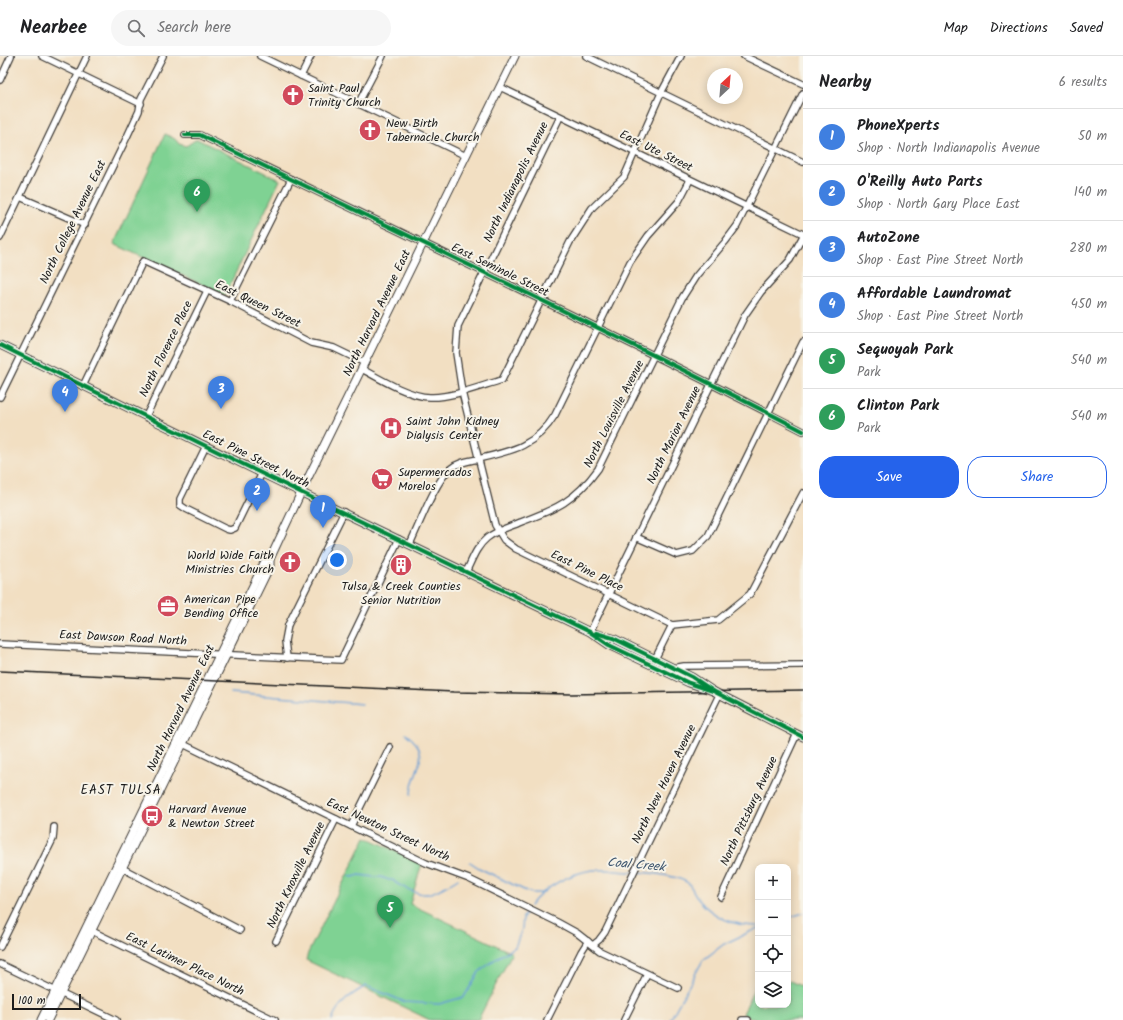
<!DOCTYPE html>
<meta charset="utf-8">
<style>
:root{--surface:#fff;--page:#f6f6f6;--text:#202124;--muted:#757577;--line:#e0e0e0;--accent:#2563eb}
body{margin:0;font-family:Kalam,sans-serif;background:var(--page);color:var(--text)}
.controls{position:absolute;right:12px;bottom:12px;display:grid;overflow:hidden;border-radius:8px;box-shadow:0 2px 10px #0003}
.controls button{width:36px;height:36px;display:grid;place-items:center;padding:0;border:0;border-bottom:1px solid var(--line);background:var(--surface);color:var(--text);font:20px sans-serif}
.compass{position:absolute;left:707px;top:12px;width:36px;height:36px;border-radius:50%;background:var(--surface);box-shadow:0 2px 10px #0003;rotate:26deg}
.scale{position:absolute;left:12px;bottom:10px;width:69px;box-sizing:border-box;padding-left:4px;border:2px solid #1c1c1c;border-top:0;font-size:11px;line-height:14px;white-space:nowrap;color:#1c1c1c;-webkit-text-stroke:3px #f7f3e8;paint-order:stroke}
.you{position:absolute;left:337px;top:504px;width:14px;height:14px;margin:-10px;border:3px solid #fff;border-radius:50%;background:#1a73e8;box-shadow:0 0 0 6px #1a73e833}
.badge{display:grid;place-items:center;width:26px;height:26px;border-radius:50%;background:var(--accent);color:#fff;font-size:13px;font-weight:700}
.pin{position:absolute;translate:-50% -33px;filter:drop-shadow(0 1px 2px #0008)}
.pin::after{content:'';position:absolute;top:21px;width:14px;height:12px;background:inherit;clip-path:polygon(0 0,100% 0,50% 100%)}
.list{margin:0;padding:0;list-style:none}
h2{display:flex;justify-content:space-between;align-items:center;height:52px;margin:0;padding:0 16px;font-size:17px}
h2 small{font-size:13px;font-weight:400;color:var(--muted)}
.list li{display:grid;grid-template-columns:26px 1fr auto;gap:12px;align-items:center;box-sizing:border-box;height:56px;padding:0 16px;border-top:1px solid var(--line)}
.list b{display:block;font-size:15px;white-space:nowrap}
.list p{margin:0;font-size:13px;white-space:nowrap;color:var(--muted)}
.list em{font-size:13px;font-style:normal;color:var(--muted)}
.actions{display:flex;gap:8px;padding:12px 16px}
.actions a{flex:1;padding:9px 0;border:1px solid var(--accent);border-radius:16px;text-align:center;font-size:14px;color:var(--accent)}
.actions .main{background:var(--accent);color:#fff}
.icon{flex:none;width:22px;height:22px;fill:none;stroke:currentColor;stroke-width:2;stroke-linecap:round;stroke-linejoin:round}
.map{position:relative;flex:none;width:803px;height:964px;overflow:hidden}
header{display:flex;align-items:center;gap:24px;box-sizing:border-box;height:56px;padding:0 20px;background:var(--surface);border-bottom:1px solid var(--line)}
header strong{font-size:19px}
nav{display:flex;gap:22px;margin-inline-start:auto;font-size:14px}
.search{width:280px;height:36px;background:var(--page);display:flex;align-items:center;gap:10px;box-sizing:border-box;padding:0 14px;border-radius:22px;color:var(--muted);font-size:15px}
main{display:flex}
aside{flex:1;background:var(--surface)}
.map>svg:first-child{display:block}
.green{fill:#7fd293;stroke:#4e7758}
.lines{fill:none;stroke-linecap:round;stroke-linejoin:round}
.stream{stroke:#679ed5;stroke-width:1.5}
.minor-casing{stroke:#3c3935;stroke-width:8}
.major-casing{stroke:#3c3935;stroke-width:9}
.minor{stroke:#fff;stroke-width:5.5}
.major{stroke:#fff;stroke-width:7}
.rail{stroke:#1c1c1c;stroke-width:1.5}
.cycleway-casing{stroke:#f7f3e8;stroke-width:6}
.cycleway{stroke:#00873e;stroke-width:4}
.labels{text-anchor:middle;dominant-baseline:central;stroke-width:4;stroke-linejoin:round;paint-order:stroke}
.poi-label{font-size:12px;fill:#1c1c1c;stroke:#f7f3e8;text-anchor:start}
.street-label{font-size:12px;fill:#1c1c1c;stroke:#f7f3e8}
.neighbourhood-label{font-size:13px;letter-spacing:1px;fill:#1c1c1c;stroke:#f7f3e8}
.water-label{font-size:13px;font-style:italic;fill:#3e566f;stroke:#f7f3e8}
</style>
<header>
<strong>Nearbee</strong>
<div class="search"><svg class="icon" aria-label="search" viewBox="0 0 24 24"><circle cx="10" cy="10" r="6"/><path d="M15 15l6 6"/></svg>Search here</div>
<nav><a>Map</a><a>Directions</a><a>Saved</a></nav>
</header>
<main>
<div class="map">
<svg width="803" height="964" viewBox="0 0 803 964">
<rect width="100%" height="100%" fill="#f7f3e8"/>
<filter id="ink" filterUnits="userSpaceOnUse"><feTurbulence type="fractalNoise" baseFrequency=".025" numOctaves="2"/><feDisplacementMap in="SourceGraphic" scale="8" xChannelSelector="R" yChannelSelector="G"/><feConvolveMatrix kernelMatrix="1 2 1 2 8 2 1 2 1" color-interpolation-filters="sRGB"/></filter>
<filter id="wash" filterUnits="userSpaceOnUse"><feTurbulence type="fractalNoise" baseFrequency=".012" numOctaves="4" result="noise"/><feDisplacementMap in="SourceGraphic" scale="16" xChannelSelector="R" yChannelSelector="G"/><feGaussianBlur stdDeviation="0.9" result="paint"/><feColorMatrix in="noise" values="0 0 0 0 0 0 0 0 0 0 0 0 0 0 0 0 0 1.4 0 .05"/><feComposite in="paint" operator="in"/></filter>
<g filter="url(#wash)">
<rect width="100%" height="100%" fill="#f2dfc2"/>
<!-- green -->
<g class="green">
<polygon points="165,78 175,83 179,88 186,90 197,83 280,124 225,239 114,188"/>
<polygon points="366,781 422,807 410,848 512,897 478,964 430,964 306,904 308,897"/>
<polygon points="758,923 758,949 788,949 788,924 803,931 803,964 756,964 743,958"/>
</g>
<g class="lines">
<!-- stream -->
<g class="stream">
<polyline points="231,637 362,648"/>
<path d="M406,678C435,699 412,713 411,738"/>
<polyline points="470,806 479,812 526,835 532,837 542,837"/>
<path d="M637,816C650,817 677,819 688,827C692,831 695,839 698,843C714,862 733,870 758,870"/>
<path d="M349,820L353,821L359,819L375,821H381L389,824H393C397,830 420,839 427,838C434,837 452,827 458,823"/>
<path d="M530,850C543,832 570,817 593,814C606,813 620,816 633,816"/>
<polyline points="788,862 803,857"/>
<path d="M332,964C337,948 352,938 366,930L405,946L439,948L464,941L479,916L498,901L515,891L522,873L523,861L527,855"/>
<polyline points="670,964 703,904 724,888 758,872"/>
</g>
</g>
</g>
<g filter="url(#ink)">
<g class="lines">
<!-- minor casing -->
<g class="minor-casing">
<g id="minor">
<polyline points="42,0 141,48"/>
<polyline points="260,0 466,100"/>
<polyline points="586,0 803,106"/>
<polyline points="744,0 803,28"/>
<polyline points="301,20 311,0"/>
<polyline points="0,24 11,0"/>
<polyline points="500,31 803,178"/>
<polyline points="358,48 383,0"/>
<polyline points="560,61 458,270 456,297 462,336 495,469 504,484 516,493 672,569"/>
<path d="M185,79H200C401,177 604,272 803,375"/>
<polyline points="20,141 85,169"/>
<polyline points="0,182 87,0"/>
<polyline points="230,245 291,123"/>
<path d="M362,313C380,323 410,341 430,341C451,342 481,330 502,324L570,186L592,152L624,121L661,37L681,0"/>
<polyline points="83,330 143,205 230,245 311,287 334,292 365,307"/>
<polyline points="0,341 126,83 139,55 141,43 163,0"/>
<polyline points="146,360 207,235"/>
<polyline points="206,390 180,443 180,449 186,453 226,473 230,474 235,472 262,417"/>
<polyline points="636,481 677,499 693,495 708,480 803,286"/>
<path d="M410,488C419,469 436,424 450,413C458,406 469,405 478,403C512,395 536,390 555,359L630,206L648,180L679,145L690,124"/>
<path d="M466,516C472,504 476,491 487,482C497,474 510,471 521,466C556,453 575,445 598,413L682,242L696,220L725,186L737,170L803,37"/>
<polyline points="672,569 718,564 750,538 803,437"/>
<polyline points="590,576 745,259 761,236 790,204 803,180"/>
<polyline points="0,588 341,604 399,483"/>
<polyline points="287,602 285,585 288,569 344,456"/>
<polyline points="655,603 672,569"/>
<polyline points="673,612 684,610 803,609"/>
<polyline points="181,687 426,807 469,823 557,866 577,877 600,895 678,932"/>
<polyline points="351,770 390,691"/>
<polyline points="120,811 240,874"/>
<polyline points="721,841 797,678"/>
<polyline points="88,873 275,964"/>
<polyline points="276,885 336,763"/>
<polyline points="593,889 599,884 605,876 719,639"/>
<polyline points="0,891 53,783 54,771"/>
<polyline points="0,908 116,964"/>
<polyline points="547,964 581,896 588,885"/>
<polyline points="624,964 647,918"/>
<polyline points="742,964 748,964"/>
</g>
</g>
<!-- major casing -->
<g class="major-casing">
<g id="major">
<polyline points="0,289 267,420 590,576 609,589 689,627 713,635"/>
<polyline points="594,577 613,582 692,621 713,635 803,681"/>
<polyline points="41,964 264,507 270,503"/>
<polyline points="48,964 270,510 270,503 305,428 515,0"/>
</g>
</g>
<!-- minor -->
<use href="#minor" class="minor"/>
<!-- major -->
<use href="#major" class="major"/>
<!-- rail -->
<polyline class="rail" points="0,615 454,636 572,638 803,634"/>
<!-- cycleway casing -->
<g class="cycleway-casing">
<g id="cycleway">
<path d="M185,79H200C401,177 604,272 803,375"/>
<polyline points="0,289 267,420 590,576 609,589 689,627 713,635"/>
<polyline points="596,577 613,582 692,621 713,635 803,681"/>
</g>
</g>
<!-- cycleway -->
<use href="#cycleway" class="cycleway"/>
</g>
</g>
<!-- icons -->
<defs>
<g id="church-disc" transform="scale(1.15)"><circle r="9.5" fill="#d1495b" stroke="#f7f3e8"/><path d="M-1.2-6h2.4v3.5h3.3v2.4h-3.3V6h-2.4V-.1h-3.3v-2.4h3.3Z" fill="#fff"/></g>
<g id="hospital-disc" transform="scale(1.15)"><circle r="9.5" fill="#d1495b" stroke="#f7f3e8"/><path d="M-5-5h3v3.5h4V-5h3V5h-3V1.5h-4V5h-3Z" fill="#fff"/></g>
<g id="supermarket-disc" transform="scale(1.15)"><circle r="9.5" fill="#d1495b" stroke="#f7f3e8"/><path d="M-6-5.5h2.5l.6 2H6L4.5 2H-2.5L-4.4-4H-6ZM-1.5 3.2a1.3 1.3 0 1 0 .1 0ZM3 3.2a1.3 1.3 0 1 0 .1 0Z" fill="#fff"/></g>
<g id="building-disc" transform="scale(1.15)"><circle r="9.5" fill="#d1495b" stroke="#f7f3e8"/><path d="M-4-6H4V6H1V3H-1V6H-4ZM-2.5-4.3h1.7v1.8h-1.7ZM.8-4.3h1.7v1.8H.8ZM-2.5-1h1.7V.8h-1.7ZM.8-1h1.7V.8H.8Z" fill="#fff"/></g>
<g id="office-disc" transform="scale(1.15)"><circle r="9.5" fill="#d1495b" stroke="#f7f3e8"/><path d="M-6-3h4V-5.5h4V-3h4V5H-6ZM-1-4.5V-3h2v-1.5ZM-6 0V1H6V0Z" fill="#fff"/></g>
<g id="bus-disc" transform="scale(1.15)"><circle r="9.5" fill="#d1495b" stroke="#f7f3e8"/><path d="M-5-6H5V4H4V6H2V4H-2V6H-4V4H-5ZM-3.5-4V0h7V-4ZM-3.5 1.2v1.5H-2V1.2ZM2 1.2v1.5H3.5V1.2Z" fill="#fff"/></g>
</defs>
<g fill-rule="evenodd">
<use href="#church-disc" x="293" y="39"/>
<use href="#church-disc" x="370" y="74"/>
<use href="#hospital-disc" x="391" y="372"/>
<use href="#supermarket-disc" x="382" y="423"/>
<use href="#church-disc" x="290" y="506"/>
<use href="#building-disc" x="401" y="509"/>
<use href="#office-disc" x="168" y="550"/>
<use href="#bus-disc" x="152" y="760"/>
</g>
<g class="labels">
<!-- poi labels -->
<g class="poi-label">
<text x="308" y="32">Saint Paul<tspan x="308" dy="14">Trinity Church</tspan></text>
<text x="386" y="67">New Birth<tspan x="386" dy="14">Tabernacle Church</tspan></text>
<text x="406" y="365">Saint John Kidney<tspan x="406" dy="14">Dialysis Center</tspan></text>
<text x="398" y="416">Supermercados<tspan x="398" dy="14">Morelos</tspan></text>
<text x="274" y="499" text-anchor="end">World Wide Faith<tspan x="274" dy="14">Ministries Church</tspan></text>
<text x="401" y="530" text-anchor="middle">Tulsa &amp; Creek Counties<tspan x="401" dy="14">Senior Nutrition</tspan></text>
<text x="184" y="543">American Pipe<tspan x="184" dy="14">Bending Office</tspan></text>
<text x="168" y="753">Harvard Avenue<tspan x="168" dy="14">&amp; Newton Street</tspan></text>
</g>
<!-- street labels -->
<g class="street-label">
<text transform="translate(656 95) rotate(26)">East Ute Street</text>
<text transform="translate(516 126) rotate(-64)">North Indianapolis Avenue</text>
<text transform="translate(73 166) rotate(-64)">North College Avenue East</text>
<text transform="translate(500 214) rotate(26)">East Seminole Street</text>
<text transform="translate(258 248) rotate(26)">East Queen Street</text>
<text transform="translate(377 257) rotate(-64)">North Harvard Avenue East</text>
<text transform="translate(166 293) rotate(-64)">North Florence Place</text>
<text transform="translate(614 358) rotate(-63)">North Louisville Avenue</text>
<text transform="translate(674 379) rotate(-64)">North Marion Avenue</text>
<text transform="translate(256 403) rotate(26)">East Pine Street North</text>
<text transform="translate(587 515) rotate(26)">East Pine Place</text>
<text transform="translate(123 582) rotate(3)">East Dawson Road North</text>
<text transform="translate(181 652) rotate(-64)">North Harvard Avenue East</text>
<text transform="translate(664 728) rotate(-64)">North New Haven Avenue</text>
<text transform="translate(749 755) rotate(-65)">North Pittsburg Avenue</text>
<text transform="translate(388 774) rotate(25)">East Newton Street North</text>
<text transform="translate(296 819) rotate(-64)">North Knoxville Avenue</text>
<text transform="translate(185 908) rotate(26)">East Latimer Place North</text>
</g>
<!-- neighbourhood labels -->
<g class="neighbourhood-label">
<text x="121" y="734">EAST TULSA</text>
</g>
<!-- water labels -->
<g class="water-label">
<text transform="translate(636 809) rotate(5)">Coal Creek</text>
</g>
</g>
</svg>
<div class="controls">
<button>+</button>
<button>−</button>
<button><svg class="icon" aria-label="locate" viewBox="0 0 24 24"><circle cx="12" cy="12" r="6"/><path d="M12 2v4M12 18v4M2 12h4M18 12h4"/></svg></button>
<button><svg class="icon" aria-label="layers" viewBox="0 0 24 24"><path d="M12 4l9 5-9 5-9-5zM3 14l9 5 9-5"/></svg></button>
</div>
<svg class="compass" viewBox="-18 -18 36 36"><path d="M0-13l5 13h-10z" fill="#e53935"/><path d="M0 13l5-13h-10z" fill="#757577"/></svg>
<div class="scale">100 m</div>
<div class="you"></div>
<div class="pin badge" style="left:323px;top:472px;background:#3f7fe0">1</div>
<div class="pin badge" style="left:257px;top:455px;background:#3f7fe0">2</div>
<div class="pin badge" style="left:221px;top:353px;background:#3f7fe0">3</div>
<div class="pin badge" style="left:65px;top:356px;background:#3f7fe0">4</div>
<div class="pin badge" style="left:390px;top:872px;background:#2e9e5b">5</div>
<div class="pin badge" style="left:197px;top:156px;background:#2e9e5b">6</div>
</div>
<aside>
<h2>Nearby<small>6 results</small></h2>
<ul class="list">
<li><span class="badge" style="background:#3f7fe0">1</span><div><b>PhoneXperts</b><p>Shop · North Indianapolis Avenue</p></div><em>50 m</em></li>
<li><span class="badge" style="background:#3f7fe0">2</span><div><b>O'Reilly Auto Parts</b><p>Shop · North Gary Place East</p></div><em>140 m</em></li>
<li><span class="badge" style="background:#3f7fe0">3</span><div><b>AutoZone</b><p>Shop · East Pine Street North</p></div><em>280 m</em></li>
<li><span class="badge" style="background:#3f7fe0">4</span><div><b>Affordable Laundromat</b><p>Shop · East Pine Street North</p></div><em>450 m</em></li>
<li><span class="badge" style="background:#2e9e5b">5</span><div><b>Sequoyah Park</b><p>Park</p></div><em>540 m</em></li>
<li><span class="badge" style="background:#2e9e5b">6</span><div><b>Clinton Park</b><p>Park</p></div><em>540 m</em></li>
</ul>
<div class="actions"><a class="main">Save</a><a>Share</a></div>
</aside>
</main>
